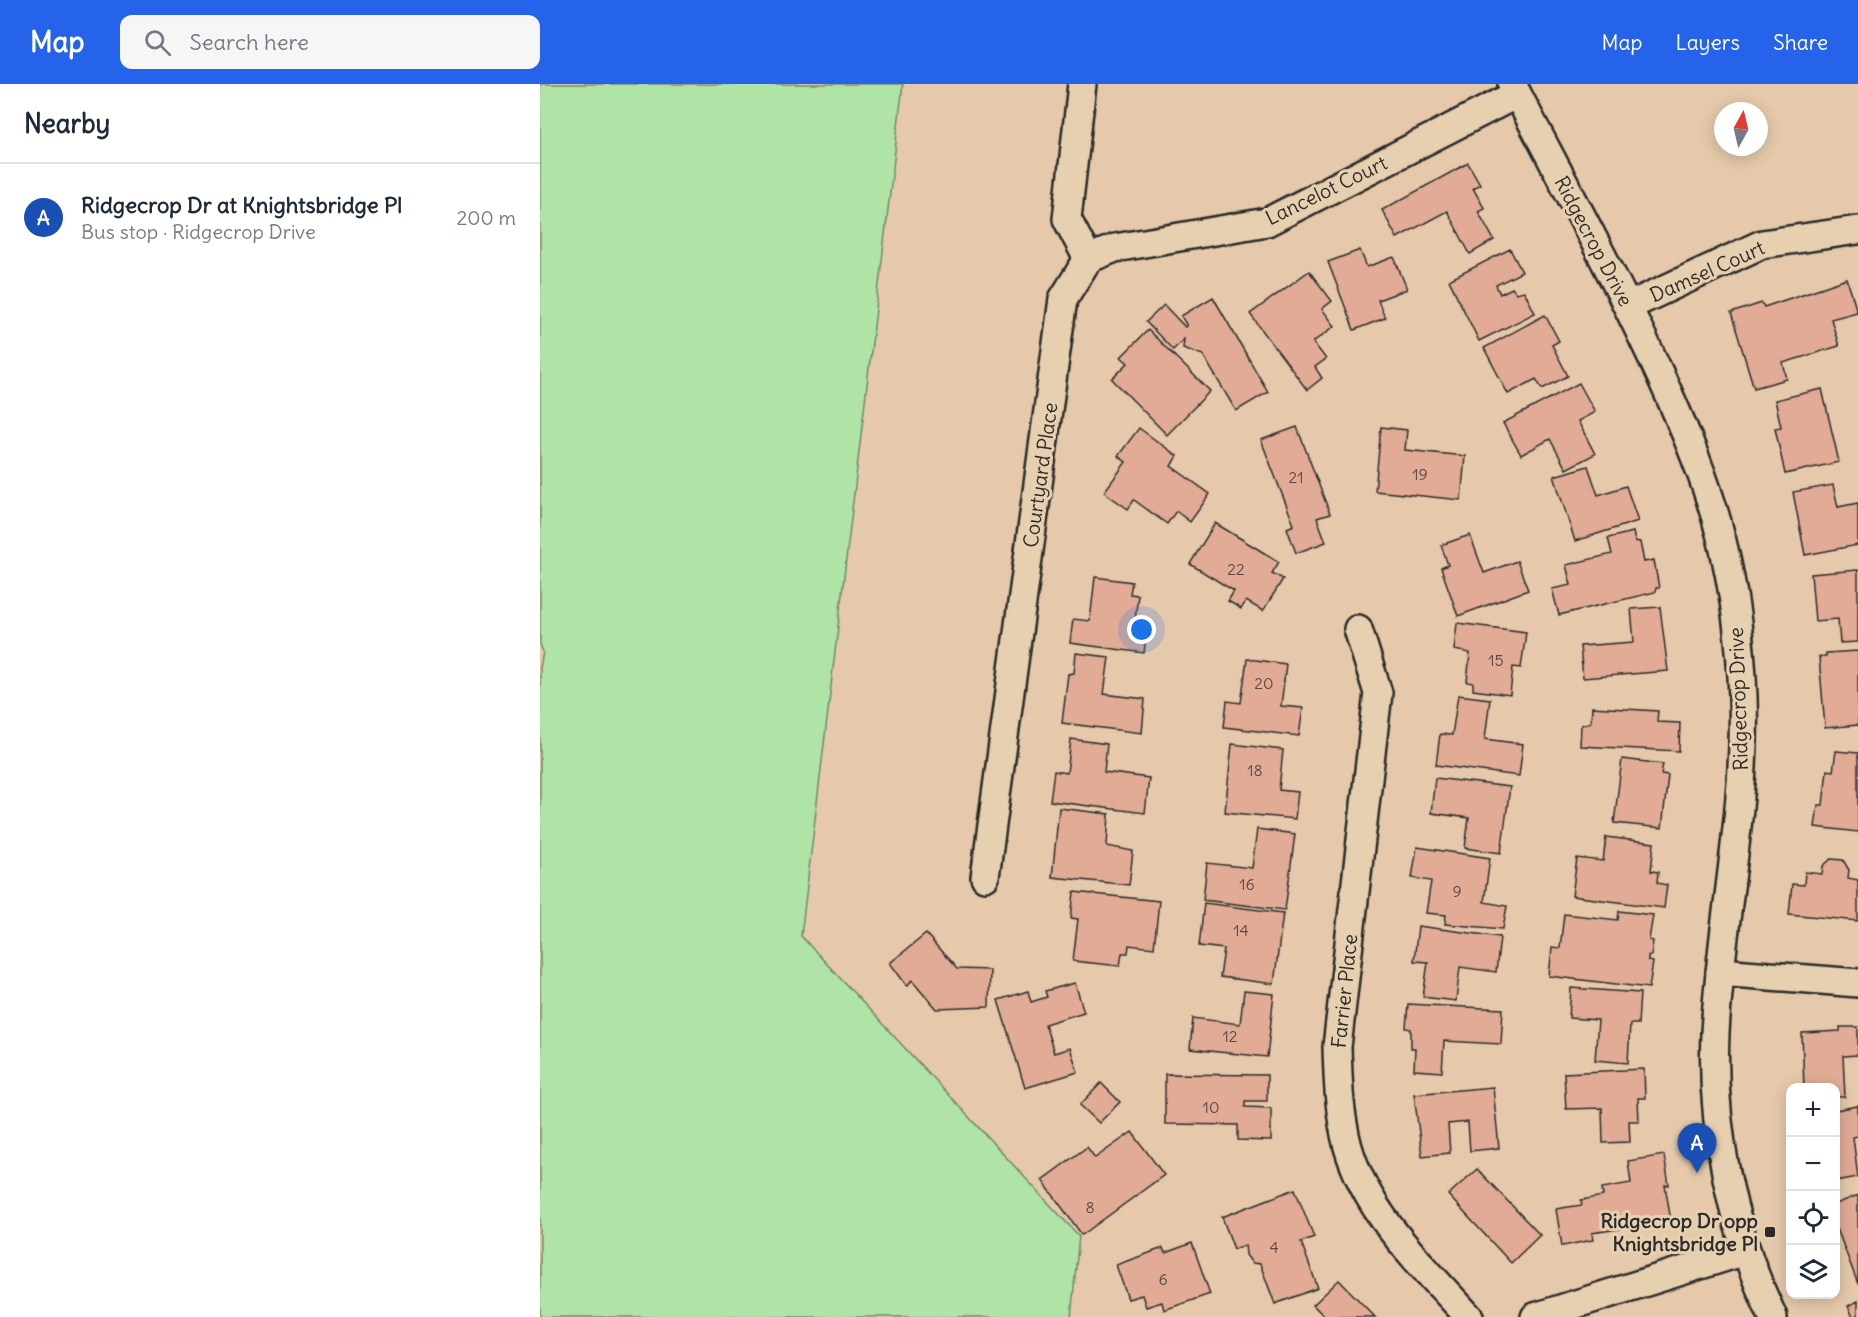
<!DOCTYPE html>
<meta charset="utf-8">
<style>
:root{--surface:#fff;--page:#f6f6f7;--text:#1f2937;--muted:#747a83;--line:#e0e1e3;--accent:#2563eb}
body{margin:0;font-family:Delius,sans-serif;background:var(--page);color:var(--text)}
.controls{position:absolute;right:18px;bottom:18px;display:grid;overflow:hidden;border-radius:12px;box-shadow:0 3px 15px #0003}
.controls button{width:54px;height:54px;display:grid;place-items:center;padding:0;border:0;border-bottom:2px solid var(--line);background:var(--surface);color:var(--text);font:30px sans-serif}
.compass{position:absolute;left:1174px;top:18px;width:54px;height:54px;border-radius:50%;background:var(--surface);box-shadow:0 3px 15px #0003;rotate:8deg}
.you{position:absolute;left:602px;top:546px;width:21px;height:21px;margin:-15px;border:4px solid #fff;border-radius:50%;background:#1a73e8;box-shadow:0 0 0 9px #1a73e833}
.badge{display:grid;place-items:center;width:39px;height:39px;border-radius:50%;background:var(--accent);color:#fff;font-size:20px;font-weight:700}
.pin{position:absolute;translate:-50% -50px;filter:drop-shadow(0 2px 3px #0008)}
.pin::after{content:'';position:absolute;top:32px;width:21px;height:18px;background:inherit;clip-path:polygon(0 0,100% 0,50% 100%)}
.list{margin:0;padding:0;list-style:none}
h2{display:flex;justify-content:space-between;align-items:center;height:78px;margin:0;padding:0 24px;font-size:26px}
h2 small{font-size:20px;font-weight:400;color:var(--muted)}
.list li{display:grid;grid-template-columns:39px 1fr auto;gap:18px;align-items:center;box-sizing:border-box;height:108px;padding:0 24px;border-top:2px solid var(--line)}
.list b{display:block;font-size:22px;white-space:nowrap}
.list p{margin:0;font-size:20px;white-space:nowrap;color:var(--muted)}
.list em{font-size:20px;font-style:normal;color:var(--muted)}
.icon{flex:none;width:33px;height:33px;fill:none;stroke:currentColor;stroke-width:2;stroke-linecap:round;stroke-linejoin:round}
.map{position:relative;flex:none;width:1318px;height:1233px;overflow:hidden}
header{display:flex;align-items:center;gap:36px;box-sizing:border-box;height:84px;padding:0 30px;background:var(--accent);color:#fff}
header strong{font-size:28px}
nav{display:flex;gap:33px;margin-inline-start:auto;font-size:21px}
.search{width:420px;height:54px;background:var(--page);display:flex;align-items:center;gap:15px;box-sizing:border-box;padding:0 21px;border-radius:12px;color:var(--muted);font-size:22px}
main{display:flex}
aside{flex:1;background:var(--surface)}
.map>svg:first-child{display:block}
.green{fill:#b0e4a7;stroke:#6e8869;stroke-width:1.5}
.building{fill:#e1ab96;stroke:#2b2b2b;stroke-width:1.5}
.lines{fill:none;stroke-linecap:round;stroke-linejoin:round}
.minor-casing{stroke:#2b2b2b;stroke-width:32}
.minor{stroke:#e6d0af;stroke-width:27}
.poi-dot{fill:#2b2b2b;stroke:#e6d0af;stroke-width:2}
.labels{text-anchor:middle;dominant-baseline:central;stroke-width:6;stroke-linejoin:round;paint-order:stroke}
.number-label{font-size:16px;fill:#584b46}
.street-label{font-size:20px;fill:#2b2b2b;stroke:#e6d0af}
.poi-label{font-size:20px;font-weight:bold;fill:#2b2b2b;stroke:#e6d0af;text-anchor:end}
</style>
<header>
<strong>Map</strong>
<div class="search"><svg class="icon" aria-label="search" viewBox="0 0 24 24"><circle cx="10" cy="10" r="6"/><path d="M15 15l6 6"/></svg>Search here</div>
<nav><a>Map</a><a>Layers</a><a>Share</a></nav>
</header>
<main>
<aside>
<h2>Nearby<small></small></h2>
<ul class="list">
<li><span class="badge" style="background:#1a4fb4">A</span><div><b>Ridgecrop Dr at Knightsbridge Pl</b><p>Bus stop · Ridgecrop Drive</p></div><em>200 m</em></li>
</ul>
</aside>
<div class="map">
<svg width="1318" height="1233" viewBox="0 0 1318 1233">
<rect width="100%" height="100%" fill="#e5c9aa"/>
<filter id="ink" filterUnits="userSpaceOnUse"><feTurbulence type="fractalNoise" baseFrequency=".0167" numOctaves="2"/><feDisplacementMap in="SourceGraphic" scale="12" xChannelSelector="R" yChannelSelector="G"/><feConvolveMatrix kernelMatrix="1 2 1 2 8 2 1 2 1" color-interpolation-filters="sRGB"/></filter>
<g filter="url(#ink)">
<!-- green -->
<polygon class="green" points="0,0 363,0 261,852 539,1152 531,1233 0,1233 0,584 3,568 0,560"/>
<!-- building -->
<g class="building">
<polygon points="928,79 940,100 933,104 944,124 938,127 954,156 930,170 907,127 857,154 842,126"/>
<polygon points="970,165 982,188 956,201 960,210 972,204 976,209 984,207 995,229 939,257 909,196"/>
<polygon points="820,166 827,183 854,173 867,205 838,216 845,234 814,246 788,178"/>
<polygon points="769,187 792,217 782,225 795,242 773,258 786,275 775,283 782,294 767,306 710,230"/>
<polygon points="1307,195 1317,228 1291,235 1299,262 1243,279 1247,295 1214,304 1191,229 1222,219 1224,223"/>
<polygon points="673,213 728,308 696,327 663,271 643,264 644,255 633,266 606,238 624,221 645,243 647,242 641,232"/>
<polygon points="1005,231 1019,257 1012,261 1028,292 1002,305 996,295 968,310 944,264"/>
<polygon points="608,246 670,307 627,351 572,295 588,279 581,273"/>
<polygon points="1039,299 1055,328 1038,337 1055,370 1026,385 1010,355 981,371 963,339"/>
<polygon points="1282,305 1299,378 1245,390 1235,344 1241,343 1235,316"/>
<polygon points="757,343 790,430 777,434 786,458 756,469 747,444 754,441 721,356"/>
<polygon points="841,343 867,346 865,366 925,372 921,416 835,407"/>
<polygon points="599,344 637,372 631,382 670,410 650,438 636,427 627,440 594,416 588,425 564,408 586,378 578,372"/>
<polygon points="1048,382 1058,411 1086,402 1098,437 1035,457 1014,392"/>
<polygon points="1293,401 1298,423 1318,419 1318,461 1265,471 1253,408"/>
<polygon points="675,439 739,478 732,489 743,495 723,527 706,517 701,525 688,517 694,507 650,480"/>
<polygon points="1093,448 1095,457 1100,458 1104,478 1114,476 1119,504 1116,504 1115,508 1019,531 1012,505 1031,501 1026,481 1072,470 1068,454"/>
<polygon points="930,451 944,489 977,477 988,506 918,532 901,484 908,481 901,461"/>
<polygon points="1318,486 1318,558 1300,559 1298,535 1275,537 1271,490"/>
<polygon points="555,493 592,498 590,510 598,511 594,544 607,546 604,569 530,559 533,535 550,537"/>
<polygon points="1120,523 1128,587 1043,594 1040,562 1094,558 1091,525"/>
<polygon points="917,539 986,548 981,584 973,583 970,611 933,606 933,599 927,598 930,569 914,566"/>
<polygon points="1318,567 1318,641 1285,644 1279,573 1286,573 1286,569"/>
<polygon points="536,569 569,573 564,610 605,615 602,649 522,639 528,590 534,589"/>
<polygon points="707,575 746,580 741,622 763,624 759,652 684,643 687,617 701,619"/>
<polygon points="918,611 950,615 945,655 983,660 979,692 896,681 900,650 912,651"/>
<polygon points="1052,623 1118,627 1117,638 1140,639 1139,667 1040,662 1041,641 1051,638"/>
<polygon points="531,655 567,660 564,688 609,694 605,729 510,717 514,687 527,689"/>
<polygon points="692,660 743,666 739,706 758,708 755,735 685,728"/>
<polygon points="1296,667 1318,669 1318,748 1275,743 1278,721 1283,721 1287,686 1293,687"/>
<polygon points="1082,675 1123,680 1121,690 1128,691 1122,744 1074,739"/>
<polygon points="895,694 970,703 961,769 925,764 929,734 891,729"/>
<polygon points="519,724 569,730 567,762 593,767 589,801 512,793"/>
<polygon points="717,745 755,750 745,826 663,816 667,779 712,784"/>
<polygon points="1066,753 1114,759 1111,787 1118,788 1117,799 1127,801 1124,824 1032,812 1037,774 1063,777"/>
<polygon points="877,763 950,774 944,818 967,822 963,845 905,840 906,831 886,829 891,797 872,794"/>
<polygon points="1291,775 1303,776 1309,786 1308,794 1318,796 1318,837 1249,830 1252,800 1264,801 1265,788 1282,790 1283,782"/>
<polygon points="534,808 619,817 614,864 589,861 588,869 582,869 580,882 533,877 538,835 531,834"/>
<polygon points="664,819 743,829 734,900 680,893 684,865 659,862"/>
<polygon points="1079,827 1113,831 1109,856 1113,857 1111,872 1108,872 1108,877 1113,878 1109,904 1009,892 1012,863 1020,864 1024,830 1078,836"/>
<polygon points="878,842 960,853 956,888 920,883 916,917 883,913 888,878 874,877"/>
<polygon points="386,850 417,885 450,886 449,923 397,925 372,896 367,902 350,879"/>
<polygon points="535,899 544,928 505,940 514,969 530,964 538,988 485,1004 458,916 488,907 491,918 507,913 505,907"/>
<polygon points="1031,904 1100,909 1098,940 1090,940 1088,979 1055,976 1058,936 1029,934"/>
<polygon points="704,907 734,910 727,973 650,965 653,934 700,940"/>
<polygon points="868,920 963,925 961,960 904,957 902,988 874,986 875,964 871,964 871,945 866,944"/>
<polygon points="1300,943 1318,943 1318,971 1303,972 1305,1013 1296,1013 1296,1004 1264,1004 1262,949 1300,947"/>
<polygon points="1104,985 1105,1014 1098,1014 1099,1037 1089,1037 1090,1058 1063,1059 1062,1024 1026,1025 1024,989"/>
<polygon points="625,990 727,991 727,1017 705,1017 705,1023 731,1024 731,1057 698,1056 698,1041 625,1040"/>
<polygon points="561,999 580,1018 559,1039 540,1021"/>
<polygon points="953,1003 959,1064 930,1067 928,1038 908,1040 910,1069 882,1072 874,1010"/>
<polygon points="1318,1022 1318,1052 1313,1053 1318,1093 1296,1097 1296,1026"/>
<polygon points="592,1048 624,1091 542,1151 502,1096 547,1063 555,1074"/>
<polygon points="1124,1071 1129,1101 1125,1101 1131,1137 1052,1149 1053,1156 1022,1162 1016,1125 1042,1121 1041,1116 1063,1112 1062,1104 1091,1099 1088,1077"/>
<polygon points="937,1085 1000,1151 971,1179 908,1111"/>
<polygon points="755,1105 774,1153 761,1158 778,1204 735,1220 720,1180 712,1179 706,1171 705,1161 694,1165 682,1133"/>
<polygon points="1318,1111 1318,1200 1296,1142 1296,1120"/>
<polygon points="652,1159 670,1210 624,1226 622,1218 606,1223 602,1211 588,1215 576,1181 623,1164 625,1169"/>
<polygon points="799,1196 835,1233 785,1233 773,1221"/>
<polygon points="1318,1217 1318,1233 1313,1233 1308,1222"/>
</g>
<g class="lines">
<!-- minor casing -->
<g class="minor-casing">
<g id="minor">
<path d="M972,0C1023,98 1076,194 1122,295C1145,346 1167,398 1181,453C1194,504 1201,560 1203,613C1207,726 1181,837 1175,949C1171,1045 1192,1147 1233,1233"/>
<polyline points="548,175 575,164 727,138 977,10"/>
<polyline points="1089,222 1222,160 1318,146"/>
<path d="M818,545L838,609L797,963C798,996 799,1030 808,1063C828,1132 882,1181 929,1233"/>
<polyline points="445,793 523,215 548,175 527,135 542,0"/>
<polyline points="1180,888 1318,899"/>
<polyline points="995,1233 1205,1167"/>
</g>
</g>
<!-- minor -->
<use href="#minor" class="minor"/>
</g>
</g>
<!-- markers -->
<rect class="poi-dot" x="1224" y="1142" width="12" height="12" rx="3"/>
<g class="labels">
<!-- number labels -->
<g class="number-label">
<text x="880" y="390">19</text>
<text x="756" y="393">21</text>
<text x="696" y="485">22</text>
<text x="956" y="576">15</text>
<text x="724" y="599">20</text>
<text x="715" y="686">18</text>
<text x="707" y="800">16</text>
<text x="917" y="807">9</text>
<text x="701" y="846">14</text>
<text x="690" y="952">12</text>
<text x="671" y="1023">10</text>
<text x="550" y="1123">8</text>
<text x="734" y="1163">4</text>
<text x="623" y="1195">6</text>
</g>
<!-- street labels -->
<g class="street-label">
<text transform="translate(786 106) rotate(-26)">Lancelot Court</text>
<text transform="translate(1054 157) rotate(62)">Ridgecrop Drive</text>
<text transform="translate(1167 187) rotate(-24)">Damsel Court</text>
<text transform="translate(500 391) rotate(-82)">Courtyard Place</text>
<text transform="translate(1198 615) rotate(-92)">Ridgecrop Drive</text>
<text transform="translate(804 907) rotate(-84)">Farrier Place</text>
</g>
<!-- poi labels -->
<g class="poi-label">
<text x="1218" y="1136">Ridgecrop Dr opp<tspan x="1218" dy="23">Knightsbridge Pl</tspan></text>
</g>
</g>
</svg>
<div class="controls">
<button>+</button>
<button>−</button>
<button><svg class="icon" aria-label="locate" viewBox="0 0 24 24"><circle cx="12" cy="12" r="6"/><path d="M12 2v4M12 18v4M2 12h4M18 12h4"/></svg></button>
<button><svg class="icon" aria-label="layers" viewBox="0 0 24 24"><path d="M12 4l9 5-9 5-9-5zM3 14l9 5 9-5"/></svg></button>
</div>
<svg class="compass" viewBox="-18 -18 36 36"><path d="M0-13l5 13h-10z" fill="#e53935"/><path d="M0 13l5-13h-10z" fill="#747a83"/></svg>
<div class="you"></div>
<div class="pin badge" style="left:1157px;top:1089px;background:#1a4fb4">A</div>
</div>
</main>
